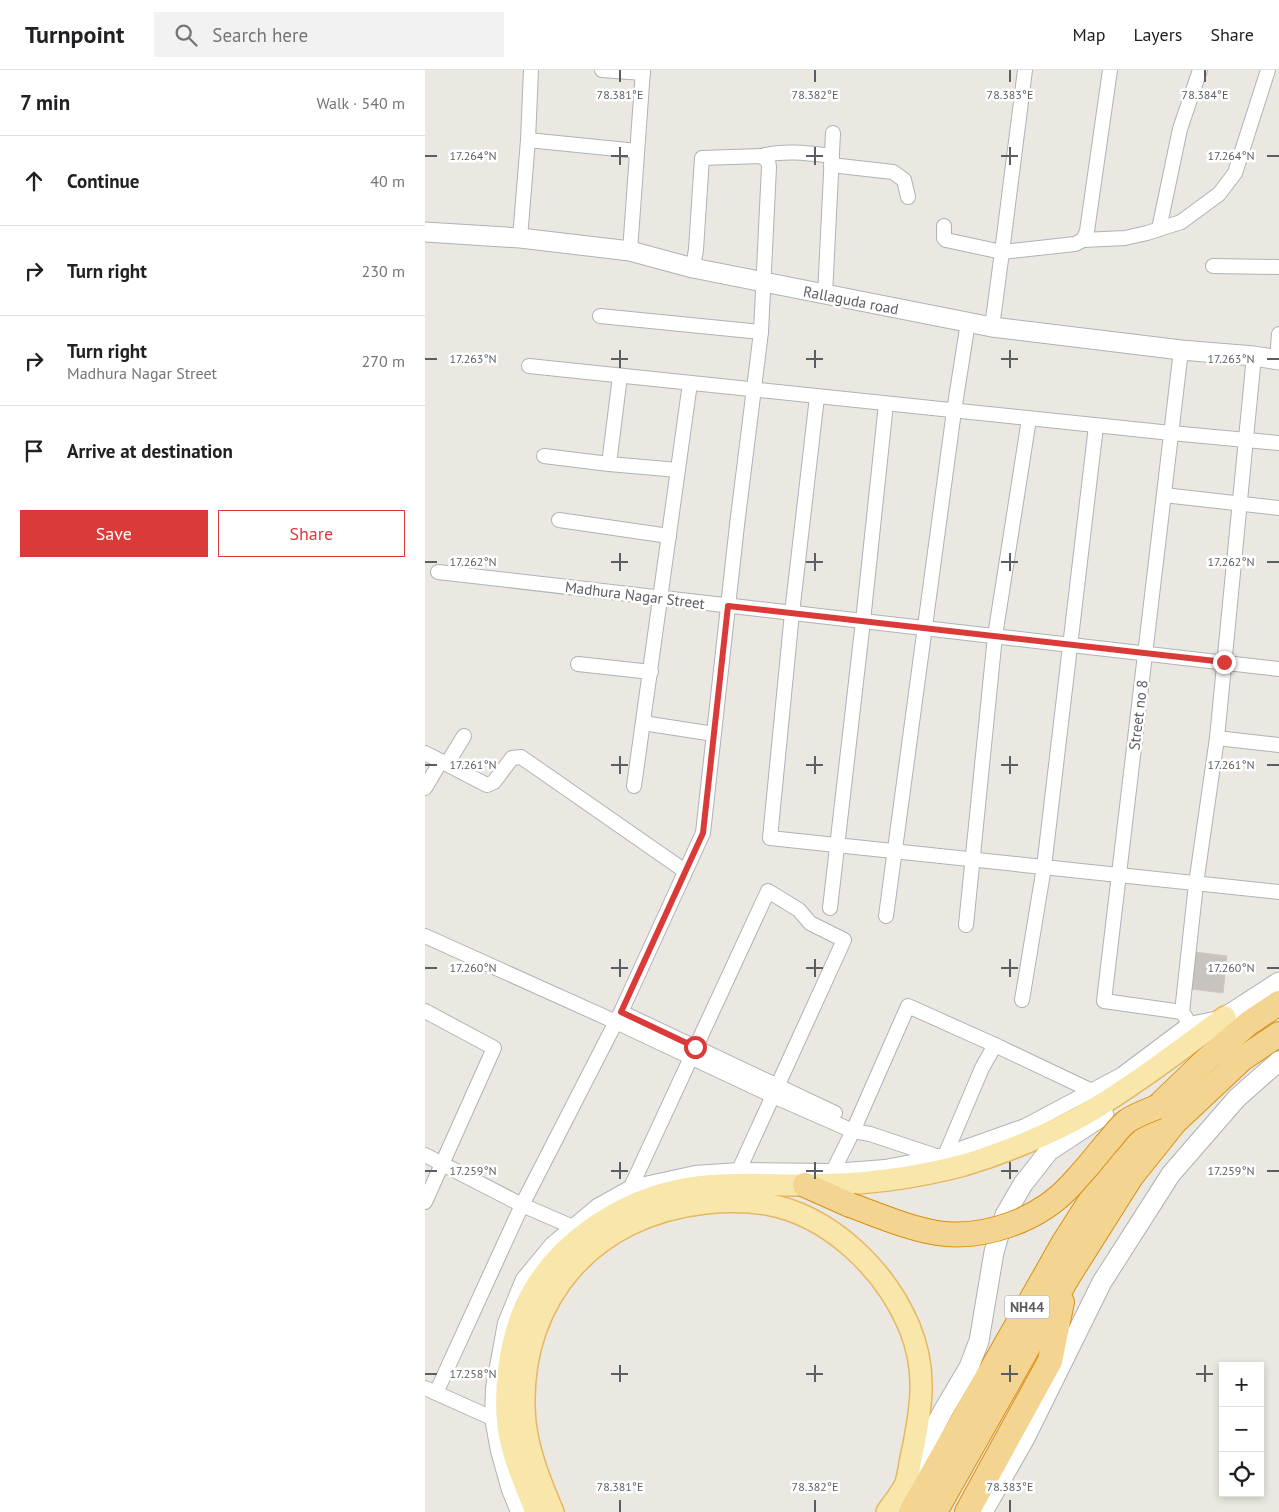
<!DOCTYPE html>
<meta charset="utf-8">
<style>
:root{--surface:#fff;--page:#f2f2f2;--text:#202124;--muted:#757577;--line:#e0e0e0;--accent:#da3b38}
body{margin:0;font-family:"PT Sans",sans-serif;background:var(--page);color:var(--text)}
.controls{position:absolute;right:15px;bottom:15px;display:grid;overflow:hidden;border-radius:0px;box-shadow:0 2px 8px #0003}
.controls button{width:45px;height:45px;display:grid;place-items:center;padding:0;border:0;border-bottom:1px solid var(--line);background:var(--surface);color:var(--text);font:25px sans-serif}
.stop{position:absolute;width:15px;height:15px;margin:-11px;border:4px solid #da3b38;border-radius:50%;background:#fff}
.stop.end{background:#da3b38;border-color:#fff;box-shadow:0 1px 5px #0008}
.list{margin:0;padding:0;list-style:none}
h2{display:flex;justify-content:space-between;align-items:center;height:65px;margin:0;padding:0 20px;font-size:21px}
h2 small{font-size:16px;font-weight:400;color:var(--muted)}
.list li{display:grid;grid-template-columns:32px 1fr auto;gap:15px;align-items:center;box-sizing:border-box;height:90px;padding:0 20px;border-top:1px solid var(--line)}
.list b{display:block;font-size:19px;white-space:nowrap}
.list p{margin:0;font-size:16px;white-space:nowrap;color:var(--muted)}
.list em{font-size:16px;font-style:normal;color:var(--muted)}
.actions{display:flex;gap:10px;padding:15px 20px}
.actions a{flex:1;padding:11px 0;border:1px solid var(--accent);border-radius:0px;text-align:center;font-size:18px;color:var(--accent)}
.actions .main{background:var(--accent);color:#fff}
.icon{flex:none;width:28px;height:28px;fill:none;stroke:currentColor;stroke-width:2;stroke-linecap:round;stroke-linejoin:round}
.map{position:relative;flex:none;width:854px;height:1442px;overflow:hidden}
header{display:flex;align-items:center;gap:30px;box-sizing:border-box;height:70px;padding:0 25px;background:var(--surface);border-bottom:1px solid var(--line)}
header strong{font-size:24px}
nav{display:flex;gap:28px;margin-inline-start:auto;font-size:18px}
.search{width:350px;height:45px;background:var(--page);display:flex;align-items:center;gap:12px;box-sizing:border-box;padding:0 18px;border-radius:0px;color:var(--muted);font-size:19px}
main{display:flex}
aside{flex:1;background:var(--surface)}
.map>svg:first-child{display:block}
.building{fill:#c7c3be;stroke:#cfcac0}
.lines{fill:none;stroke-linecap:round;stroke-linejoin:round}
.street-casing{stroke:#afb2b6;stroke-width:16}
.secondary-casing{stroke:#aeb1b6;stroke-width:21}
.primary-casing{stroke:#e5b761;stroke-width:24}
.highway-casing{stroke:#da8f13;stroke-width:26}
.street{stroke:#fff;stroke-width:14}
.secondary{stroke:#fff;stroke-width:19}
.primary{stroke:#f8e6aa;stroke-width:21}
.highway{stroke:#f3d490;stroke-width:24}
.highway-bridge-casing{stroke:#da8f13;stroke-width:26;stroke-linecap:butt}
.highway-bridge{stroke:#f3d490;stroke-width:24}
.route{stroke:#da3b38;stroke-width:6}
.ticks{fill:none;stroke:#5a5d61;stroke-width:2}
.labels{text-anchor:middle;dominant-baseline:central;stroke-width:5;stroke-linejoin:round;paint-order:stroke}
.shield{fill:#fff;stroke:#8c8e90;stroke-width:1}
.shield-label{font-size:14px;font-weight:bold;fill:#5a5d61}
.street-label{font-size:15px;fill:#5a5d61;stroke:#fff}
.ticks-label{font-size:12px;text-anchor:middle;fill:#5a5d61;stroke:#fff;stroke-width:5;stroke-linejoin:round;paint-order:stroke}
</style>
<header>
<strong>Turnpoint</strong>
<div class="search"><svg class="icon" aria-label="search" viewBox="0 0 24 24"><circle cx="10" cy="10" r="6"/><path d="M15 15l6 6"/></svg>Search here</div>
<nav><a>Map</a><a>Layers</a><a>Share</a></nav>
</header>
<main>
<aside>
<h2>7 min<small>Walk · 540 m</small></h2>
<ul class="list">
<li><svg class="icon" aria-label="ahead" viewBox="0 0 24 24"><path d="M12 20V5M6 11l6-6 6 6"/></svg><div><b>Continue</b></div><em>40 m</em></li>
<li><svg class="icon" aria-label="right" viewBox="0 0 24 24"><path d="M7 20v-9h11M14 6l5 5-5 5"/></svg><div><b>Turn right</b></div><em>230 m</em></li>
<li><svg class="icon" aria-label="right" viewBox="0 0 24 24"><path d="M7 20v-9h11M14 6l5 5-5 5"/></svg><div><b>Turn right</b><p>Madhura Nagar Street</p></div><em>270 m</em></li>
<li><svg class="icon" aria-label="arrive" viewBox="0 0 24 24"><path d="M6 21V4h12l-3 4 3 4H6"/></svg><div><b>Arrive at destination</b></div></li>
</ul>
<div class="actions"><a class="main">Save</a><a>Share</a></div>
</aside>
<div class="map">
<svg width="854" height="1442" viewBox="0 0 854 1442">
<rect width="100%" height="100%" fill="#ebe8e1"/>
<!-- building -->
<polygon class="building" points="770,882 802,886 798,923 766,919"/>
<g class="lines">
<!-- street casing -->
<g class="street-casing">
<g id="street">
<polyline points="177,0 218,3"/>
<polyline points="103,70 212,81"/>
<path d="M336,86C360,80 382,83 407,86"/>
<polyline points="406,95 468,102 479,110 483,127"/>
<polyline points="519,156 519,168 521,170 577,182 600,0"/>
<polyline points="734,159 755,59 775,0"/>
<polyline points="95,168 103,70 106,0"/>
<polyline points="658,170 700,168 722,163 756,152 794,124 810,103 843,0"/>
<polyline points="205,181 218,0"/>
<polyline points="788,196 854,197"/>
<polyline points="400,225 408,63"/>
<polyline points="175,246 336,262"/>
<polyline points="567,257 577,182 650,174 658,170 662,161 685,0"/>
<polyline points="756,280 679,931 757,942"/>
<polyline points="852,290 854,264"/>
<polyline points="104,296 746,363 854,373"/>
<polyline points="195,306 184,394 253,400"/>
<polyline points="392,327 367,543 345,768 854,822"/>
<polyline points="119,386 184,394"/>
<polyline points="739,425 854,438"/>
<polyline points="134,450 244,466"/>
<polyline points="13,502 854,599"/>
<polyline points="153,594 226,602"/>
<polyline points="218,653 289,664"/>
<polyline points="792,668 854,675"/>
<polyline points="0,683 62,715 69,712 87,688 96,687 260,801"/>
<polyline points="22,694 39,666"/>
<polyline points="209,716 265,313"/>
<polyline points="0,718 16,691"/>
<polyline points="405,838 438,551 461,334"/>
<polyline points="461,846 529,341 543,252"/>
<polyline points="541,855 570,566 604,349"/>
<polyline points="0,866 191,952 348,1026 428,1061 445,1064 511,1086"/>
<polyline points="597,930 619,797 671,356"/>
<polyline points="0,941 69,978 0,1132"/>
<polyline points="196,942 410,1043"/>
<polyline points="761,948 757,942 771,814 792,668 829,286"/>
<polyline points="521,1083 557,998 570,975"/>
<polyline points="0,1085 97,1135 148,1157"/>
<polyline points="408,1101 428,1061 483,936 570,975 667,1021"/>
<polyline points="206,1117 343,821 374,840 385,853 419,870 314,1100"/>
<polyline points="0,1318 67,1348"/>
<polyline points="11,1323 97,1135 196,942 278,763 312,455 336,262 344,97 343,91 336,86 277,88 271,179 268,198"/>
<polyline points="93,1442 84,1420 73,1381 67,1348 68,1318 80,1253 98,1209 127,1174 172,1136 206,1117 270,1103 314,1100 408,1101 460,1097 512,1087 600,1056 696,1005 764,954 794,948"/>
</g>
</g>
<!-- secondary casing -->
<g class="secondary-casing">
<g id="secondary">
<polyline points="0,162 95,168 205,181 268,198 567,257 756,280 829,286 854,290"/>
<polyline points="791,958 800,947 854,912"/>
<polyline points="488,1399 518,1341 544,1297 554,1271 569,1182 580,1145 598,1114 624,1081 679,1045"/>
<polyline points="558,1442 600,1368 677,1212 746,1104 812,1028 854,991"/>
</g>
</g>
<!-- primary casing -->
<g class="primary-casing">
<g id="primary">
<path d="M111,1442C100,1414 87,1386 83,1356C79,1319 84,1277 98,1242C125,1176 196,1129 264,1118C302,1112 342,1115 380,1115C434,1115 487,1109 539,1095C579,1083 628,1063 664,1042C711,1014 755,980 800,947"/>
<path d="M128,1442C114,1409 100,1375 99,1338C96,1226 170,1145 280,1133C300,1131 321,1131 341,1134C404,1145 459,1198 484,1256C502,1299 497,1334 488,1379C485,1390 484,1403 481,1413C477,1423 468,1433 462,1442"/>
</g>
</g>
<!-- highway casing -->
<g class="highway-casing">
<g id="highway">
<polyline points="380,1115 425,1135"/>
<polyline points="486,1442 639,1172 687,1097 730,1039 782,989 824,953 854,933"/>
<polyline points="510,1442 641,1210 706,1107 750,1052 817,989 854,964"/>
<polyline points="542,1442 625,1291 637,1232"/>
</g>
</g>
<!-- street -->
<use href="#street" class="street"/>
<!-- secondary -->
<use href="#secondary" class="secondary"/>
<!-- primary -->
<use href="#primary" class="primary"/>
<!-- highway -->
<use href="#highway" class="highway"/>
<!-- highway-bridge casing -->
<g class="highway-bridge-casing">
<path id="highway-bridge" d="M425,1135C453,1145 482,1158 512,1163C559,1170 615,1150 647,1114C659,1101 670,1088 681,1074C688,1067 694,1057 702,1051C711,1045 722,1041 732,1037"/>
</g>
<!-- highway-bridge -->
<use href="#highway-bridge" class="highway-bridge"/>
</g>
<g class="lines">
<!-- route -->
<polyline class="route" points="270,977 196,942 278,763 303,536 799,592"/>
</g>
<!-- ticks -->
<path class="ticks" d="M195,0V12M390,0V12M585,0V12M780,0V12M195,77V95M390,77V95M585,77V95M0,86H12M186,86H203M381,86H398M576,86H593M842,86H854M195,280V298M390,280V298M585,280V298M0,289H12M186,289H203M381,289H398M576,289H593M842,289H854M195,483V501M390,483V501M585,483V501M0,492H12M186,492H203M381,492H398M576,492H593M842,492H854M195,686V704M390,686V704M585,686V704M0,695H12M186,695H203M381,695H398M576,695H593M842,695H854M195,889V907M390,889V907M585,889V907M0,898H12M186,898H203M381,898H398M576,898H593M842,898H854M195,1092V1109M390,1092V1109M585,1092V1109M0,1101H12M186,1101H203M381,1101H398M576,1101H593M842,1101H854M195,1295V1312M390,1295V1312M585,1295V1312M780,1295V1312M0,1304H12M186,1304H203M381,1304H398M576,1304H593M771,1304H788M195,1430V1442M390,1430V1442M585,1430V1442"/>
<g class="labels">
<!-- shield labels -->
<rect class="shield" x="579.5" y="1225.5" width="45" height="23" rx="4"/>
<g class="shield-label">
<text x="602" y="1237">NH44</text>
</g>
<!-- street labels -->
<g class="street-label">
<text transform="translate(426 230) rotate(11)">Rallaguda road</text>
<text transform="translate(210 525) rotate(7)">Madhura Nagar Street</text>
<text transform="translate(713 645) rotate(-83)">Street no 8</text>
</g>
</g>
<g class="ticks-label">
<text x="195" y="29">78.381°E</text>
<text x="390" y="29">78.382°E</text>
<text x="585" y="29">78.383°E</text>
<text x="780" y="29">78.384°E</text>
<text x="48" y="90">17.264°N</text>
<text x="806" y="90">17.264°N</text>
<text x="48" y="293">17.263°N</text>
<text x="806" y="293">17.263°N</text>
<text x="48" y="496">17.262°N</text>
<text x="806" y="496">17.262°N</text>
<text x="48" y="699">17.261°N</text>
<text x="806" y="699">17.261°N</text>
<text x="48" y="902">17.260°N</text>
<text x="806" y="902">17.260°N</text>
<text x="48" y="1105">17.259°N</text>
<text x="806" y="1105">17.259°N</text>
<text x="48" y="1308">17.258°N</text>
<text x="195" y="1421">78.381°E</text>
<text x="390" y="1421">78.382°E</text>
<text x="585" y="1421">78.383°E</text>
</g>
</svg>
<div class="controls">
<button>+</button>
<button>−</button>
<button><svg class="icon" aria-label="locate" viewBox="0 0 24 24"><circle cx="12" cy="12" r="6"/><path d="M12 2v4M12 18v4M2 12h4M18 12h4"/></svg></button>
</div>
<div class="stop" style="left:270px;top:977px"></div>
<div class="stop end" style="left:799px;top:592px"></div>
</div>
</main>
